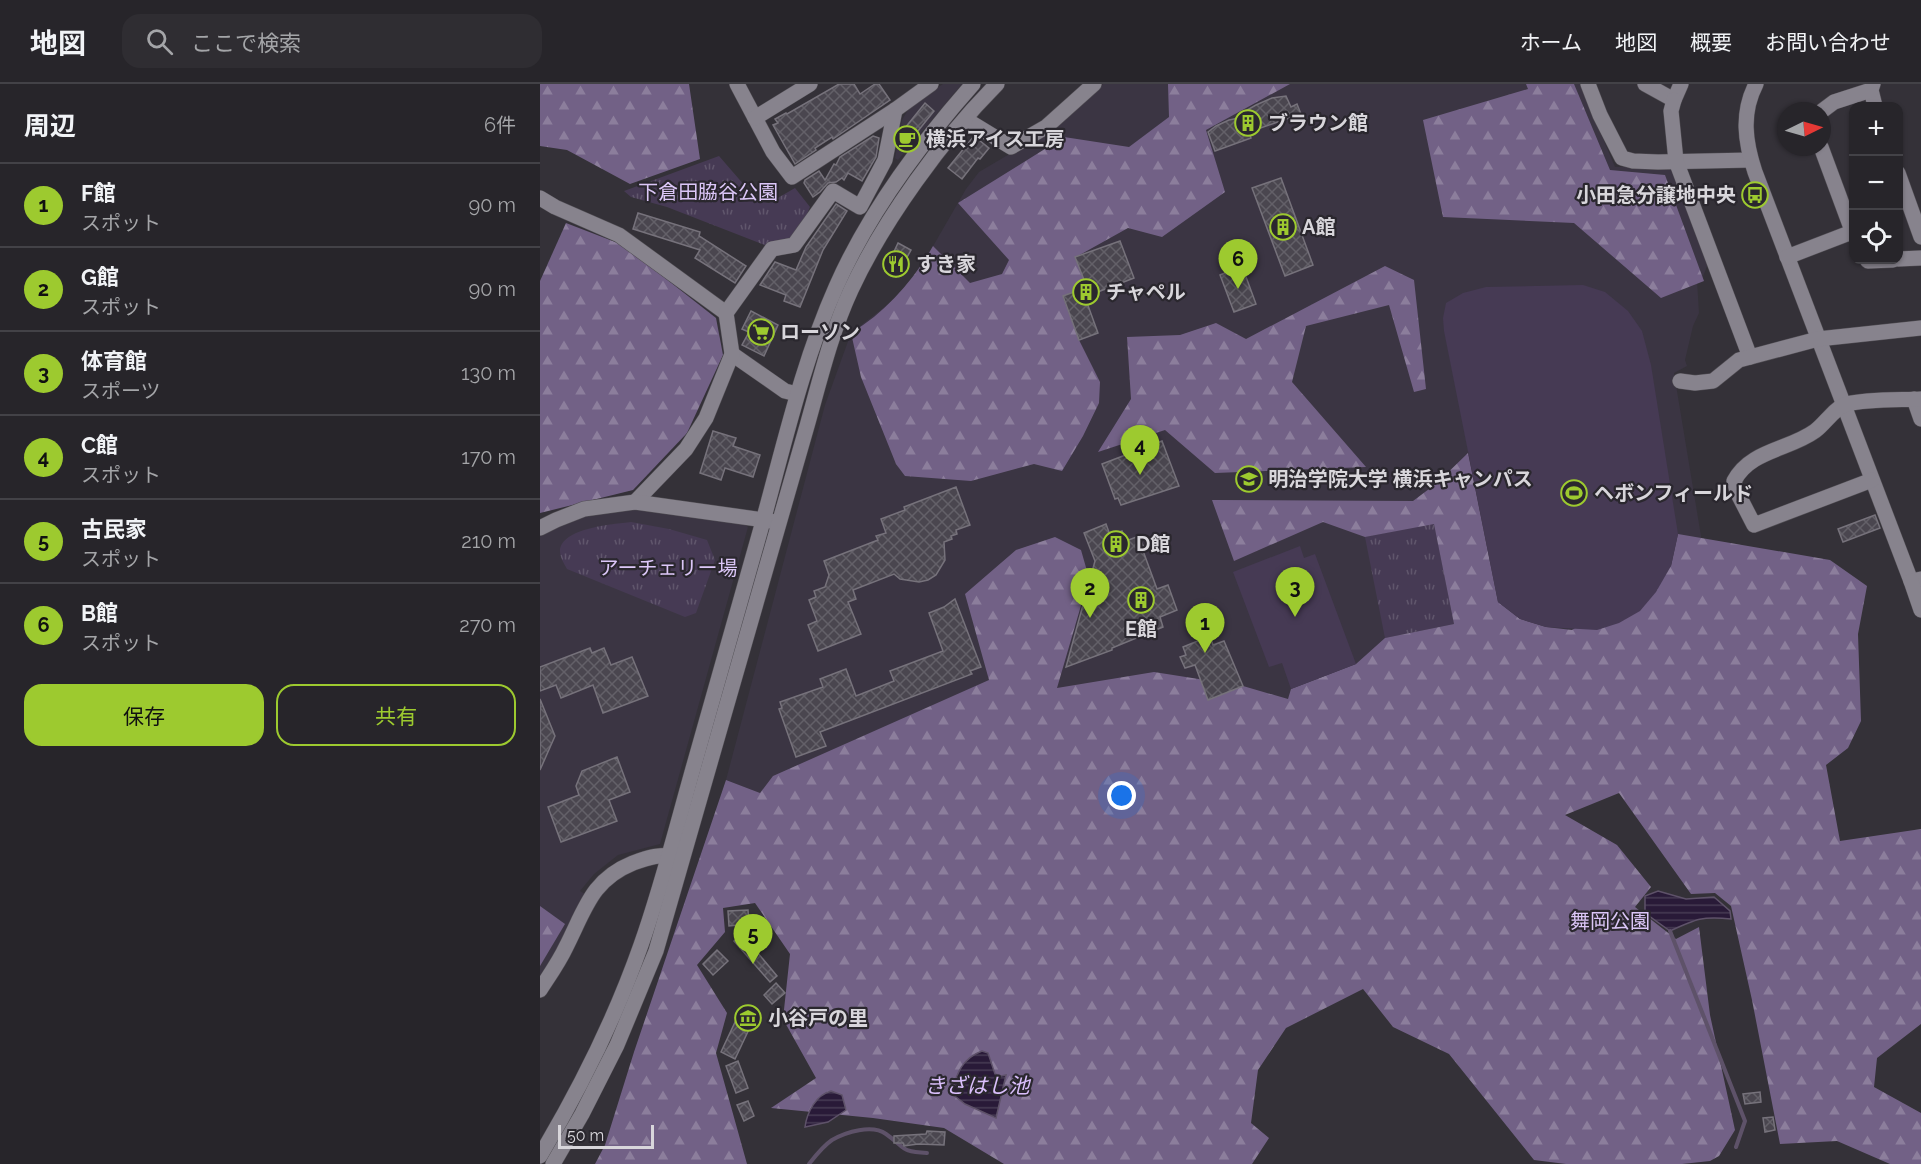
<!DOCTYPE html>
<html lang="ja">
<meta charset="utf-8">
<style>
:root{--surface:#27252a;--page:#2f2d32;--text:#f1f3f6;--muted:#a4a5a8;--line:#434247;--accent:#9dca2f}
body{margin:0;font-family:Raleway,"Noto Sans JP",sans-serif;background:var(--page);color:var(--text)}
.controls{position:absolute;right:18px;top:18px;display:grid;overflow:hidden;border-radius:12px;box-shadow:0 2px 4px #0004}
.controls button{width:54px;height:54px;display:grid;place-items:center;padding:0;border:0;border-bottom:2px solid var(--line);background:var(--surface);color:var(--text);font:30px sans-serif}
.compass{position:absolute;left:1237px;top:18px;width:54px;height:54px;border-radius:50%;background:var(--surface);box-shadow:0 2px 4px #0004;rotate:85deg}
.scale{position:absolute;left:18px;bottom:15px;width:96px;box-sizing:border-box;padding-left:6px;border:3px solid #d8d6db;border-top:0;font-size:16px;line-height:21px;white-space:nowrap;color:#d8d6db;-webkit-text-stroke:4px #2a272e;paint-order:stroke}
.you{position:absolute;left:582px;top:712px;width:21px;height:21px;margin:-15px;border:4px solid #fff;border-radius:50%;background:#1a73e8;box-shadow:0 0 0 9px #1a73e833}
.badge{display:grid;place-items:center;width:39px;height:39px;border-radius:50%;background:var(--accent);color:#111;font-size:20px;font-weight:700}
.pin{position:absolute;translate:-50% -50px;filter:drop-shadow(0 2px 3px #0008)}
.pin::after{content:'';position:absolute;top:32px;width:21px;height:18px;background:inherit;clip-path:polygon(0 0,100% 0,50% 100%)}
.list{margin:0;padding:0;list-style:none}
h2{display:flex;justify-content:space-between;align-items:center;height:78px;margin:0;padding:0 24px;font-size:26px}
h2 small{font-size:20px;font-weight:400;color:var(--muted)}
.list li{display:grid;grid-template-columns:39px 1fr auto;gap:18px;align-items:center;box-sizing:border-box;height:84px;padding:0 24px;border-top:2px solid var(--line)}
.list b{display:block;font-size:22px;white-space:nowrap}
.list p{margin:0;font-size:20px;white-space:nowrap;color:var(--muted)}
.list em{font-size:20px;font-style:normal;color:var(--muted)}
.actions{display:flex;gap:12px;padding:18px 24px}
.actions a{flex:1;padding:14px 0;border:2px solid var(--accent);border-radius:18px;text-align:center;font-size:21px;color:var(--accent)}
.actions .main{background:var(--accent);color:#111}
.icon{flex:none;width:33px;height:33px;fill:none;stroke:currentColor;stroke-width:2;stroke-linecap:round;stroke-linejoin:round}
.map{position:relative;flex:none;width:1381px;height:1080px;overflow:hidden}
header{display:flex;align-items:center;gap:36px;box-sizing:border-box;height:84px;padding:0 30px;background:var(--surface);border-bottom:2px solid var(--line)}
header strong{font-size:28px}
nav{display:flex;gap:33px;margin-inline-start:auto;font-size:21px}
.search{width:420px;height:54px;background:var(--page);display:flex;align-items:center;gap:15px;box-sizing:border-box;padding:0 21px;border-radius:18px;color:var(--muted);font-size:22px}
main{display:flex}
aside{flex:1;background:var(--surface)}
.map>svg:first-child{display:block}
.built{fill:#3b3543}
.grass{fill:url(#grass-tufts)}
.forest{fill:url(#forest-firs)}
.garden{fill:#463a54}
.water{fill:url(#water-rules);stroke:#5e5269;stroke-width:1.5}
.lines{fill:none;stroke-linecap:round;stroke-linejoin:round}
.stream{stroke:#5e5269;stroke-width:4}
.building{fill:url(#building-cross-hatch);stroke:#76727b;stroke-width:1.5}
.minor-casing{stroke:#514e54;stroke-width:16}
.minor{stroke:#87838d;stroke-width:15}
.labels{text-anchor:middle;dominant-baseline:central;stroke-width:4.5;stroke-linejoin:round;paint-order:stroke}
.poi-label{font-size:20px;font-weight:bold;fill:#d8d6db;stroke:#2a272e;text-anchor:start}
.park-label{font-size:20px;fill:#dbc6f7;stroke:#2a272e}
.water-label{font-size:21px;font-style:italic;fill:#dabffc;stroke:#2a272e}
</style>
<header>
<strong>地図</strong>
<div class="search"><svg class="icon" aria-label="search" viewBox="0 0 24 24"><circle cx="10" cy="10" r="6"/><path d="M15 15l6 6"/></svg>ここで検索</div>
<nav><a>ホーム</a><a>地図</a><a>概要</a><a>お問い合わせ</a></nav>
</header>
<main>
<aside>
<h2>周辺<small>6件</small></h2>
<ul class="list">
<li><span class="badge">1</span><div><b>F館</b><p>スポット</p></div><em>90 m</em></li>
<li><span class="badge">2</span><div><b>G館</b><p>スポット</p></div><em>90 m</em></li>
<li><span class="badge">3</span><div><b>体育館</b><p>スポーツ</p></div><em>130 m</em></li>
<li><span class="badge">4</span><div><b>C館</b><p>スポット</p></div><em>170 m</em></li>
<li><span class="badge">5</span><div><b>古民家</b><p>スポット</p></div><em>210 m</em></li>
<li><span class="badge">6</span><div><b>B館</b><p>スポット</p></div><em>270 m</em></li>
</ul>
<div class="actions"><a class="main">保存</a><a>共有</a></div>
</aside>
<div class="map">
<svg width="1381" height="1080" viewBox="0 0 1381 1080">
<defs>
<pattern id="grass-tufts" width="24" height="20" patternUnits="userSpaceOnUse" patternTransform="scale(1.5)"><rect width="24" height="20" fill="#463a54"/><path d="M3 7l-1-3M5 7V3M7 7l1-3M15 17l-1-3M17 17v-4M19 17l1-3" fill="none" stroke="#60566c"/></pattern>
<pattern id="forest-firs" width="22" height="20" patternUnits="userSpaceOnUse" patternTransform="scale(1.5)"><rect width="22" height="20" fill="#726186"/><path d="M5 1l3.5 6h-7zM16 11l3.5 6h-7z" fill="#8c7e9c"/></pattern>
<pattern id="water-rules" width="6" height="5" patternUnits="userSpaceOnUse" patternTransform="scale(1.5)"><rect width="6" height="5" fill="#291a38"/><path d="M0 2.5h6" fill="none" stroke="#473b54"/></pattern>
<pattern id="building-cross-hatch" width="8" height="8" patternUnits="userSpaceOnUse" patternTransform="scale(1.5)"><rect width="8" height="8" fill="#4a464f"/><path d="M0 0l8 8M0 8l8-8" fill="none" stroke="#636068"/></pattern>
</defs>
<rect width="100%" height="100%" fill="#343138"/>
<!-- built -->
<g class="built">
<polygon points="403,0 422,0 358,76 355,74 362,36 371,21"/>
<polygon points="563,0 1040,0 1075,83 1129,83 1134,87 1169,177 1162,195 1157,196 1159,229 1153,242 1145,276 1147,282 1134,289 1164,470 1142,556 232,714 186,696 285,321 311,249 356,214 381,183 426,105 439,88 510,46"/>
<polygon points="92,424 203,439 208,443 120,760 78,771 54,790 40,807 45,810 0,899 0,451 20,440 53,430"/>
</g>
<!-- grass -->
<g class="grass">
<polygon points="179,72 218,117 229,119 255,104 270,123 261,144 251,157 227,162 127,123 91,113 84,107"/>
<path d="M91,438L129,445L167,456L175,476L156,529L145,533L27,485C24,479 20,474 20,467C21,444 73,440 91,438Z"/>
<polygon points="894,439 914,540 845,554 825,453"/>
</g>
<!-- forest -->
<g class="forest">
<polygon points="0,0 149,0 160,75 90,100 27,66 0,62"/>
<path d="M628,0H750L666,46L685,108L622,153L588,144L536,173L547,203L523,213L539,256L560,298L559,319L543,352L522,387L494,380L431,397L365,392L356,380L321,293L311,249C346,228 373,197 393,162L430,199L462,190L469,176L418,119L524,53L589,63L629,33Z"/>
<polygon points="986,0 1034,0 1070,86 1125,91 1164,197 1121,214 1034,139 903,133 883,36 988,5"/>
<polygon points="26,139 83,161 176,234 183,271 147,349 93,406 0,429 0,197"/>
<polygon points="845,182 874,196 886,305 874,308 849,221 766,242 752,298 826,383 675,389 625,346 558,368 591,315 587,253 640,251 676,239 706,255"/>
<polygon points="928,369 958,518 980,535 1006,543 1032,546 1131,482 1138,450 1290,476 1327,502 1318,550 1321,637 1308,664 1286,681 1300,757 1381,745 1381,940 1337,974 1334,1003 1381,1029 1381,1080 1350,1080 1297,1057 1240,1060 1212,916 1191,822 1175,809 1151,810 1079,709 1025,731 1077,761 1111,803 1095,823 1136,855 1159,843 1170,931 1195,1046 1179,1072 1170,1077 1142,1080 1026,1080 994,1076 909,970 853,943 823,905 746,944 718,986 711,1039 729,1054 712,1080 464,1080 404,1044 333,1034 231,1024 276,994 243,935 250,870 215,819 183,824 185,848 157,881 187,929 176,969 207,1080 55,1080 65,1061 94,968 186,696 220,709 233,692 449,596 425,510 476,466 515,453 541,466 549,494 517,604 614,588 703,602 748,615 751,605 816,580 845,554 914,540 894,440 825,453 783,438 694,477 672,416 873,417 897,399"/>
<polygon points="0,822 25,840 0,882"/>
</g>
<!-- garden -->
<g class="garden">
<polygon points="1043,201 1065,208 1088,227 1102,247 1111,281 1138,450 1131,482 1116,508 1100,527 1079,539 1057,546 1006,543 980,535 958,518 904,247 903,234 906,219 923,209 946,203"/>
<polygon points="760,462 764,474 775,470 816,580 751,605 742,579 729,583 693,488"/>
</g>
<!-- water -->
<g class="water">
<path d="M1118,807L1146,815L1174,813L1190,827L1191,835C1162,832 1156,835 1130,847L1105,829V812Z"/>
<path d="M442,967L448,969L455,990L461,992L466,991L456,1034L425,1020L411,1009C417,990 421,975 442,967Z"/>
<path d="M291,1007L302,1011L306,1026L288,1038L265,1043C267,1028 276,1011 291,1007Z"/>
</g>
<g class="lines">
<!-- stream -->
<g class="stream">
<polyline points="1130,847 1205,1037 1196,1063"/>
<path d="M269,1080C276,1071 283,1062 292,1056C306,1048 332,1040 346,1050C366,1064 360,1068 387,1069"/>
</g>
</g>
<!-- building -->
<g class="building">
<polygon points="299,0 314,0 320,10 335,0 339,0 350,16 293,55 292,53 275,64 276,66 255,80 233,41 238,39 235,35 246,29 247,30"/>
<polygon points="746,12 751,23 757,20 761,30 709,48 711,54 675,67 668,48 676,42 689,36 709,32 707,26 716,21 732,14"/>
<polygon points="385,19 394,27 374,52 365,44"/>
<polygon points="333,52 339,54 336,73 322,97 308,89 304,96 302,94 296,98 288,99 280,108 273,113 264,99 265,96 279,87 285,96 294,80 296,81 300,73"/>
<polygon points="434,52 449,64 440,75 438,74 422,95 408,84"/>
<polygon points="741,94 773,181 745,192 712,104"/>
<polygon points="296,120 307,127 283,166 260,223 244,217 246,211 220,201 235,178 256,186 266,163"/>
<polygon points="98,129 160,148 159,152 206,182 195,199 155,174 160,166 93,145"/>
<polygon points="580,157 594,194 550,211 535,173"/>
<polygon points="358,159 371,166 356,193 345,187"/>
<polygon points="702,182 716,220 694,228 680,191"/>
<polygon points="542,205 558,249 539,256 523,212"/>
<polygon points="211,227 238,241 224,272 202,261 209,248 202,245"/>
<polygon points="173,347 196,354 193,362 220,371 213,393 185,384 181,396 160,389"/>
<polygon points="622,357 639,402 581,421 578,414 575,415 562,380"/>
<polygon points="416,403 430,441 416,446 417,450 411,452 412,455 404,458 405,476 396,491 388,496 379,498 360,495 354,490 313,506 316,515 308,518 321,550 278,567 268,541 277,537 269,516 276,513 274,507 285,503 289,491 284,477 338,456 336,452 346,449 341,435 365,426 364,423"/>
<polygon points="1335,431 1340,444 1303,458 1298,445"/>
<polygon points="566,440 570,451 582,447 586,457 599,452 604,464 602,464 617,505 628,501 637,526 620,533 623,543 572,564 572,566 526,583 555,477 544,449"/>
<polygon points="415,515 441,583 430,587 432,590 280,648 286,662 256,673 239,625 242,624 240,618 283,603 280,595 306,585 316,612 354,597 350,587 403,567 389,529 404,523"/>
<polygon points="670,552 673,561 684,557 703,602 668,616 655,581 645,584 640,573 646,571 643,563"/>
<polygon points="50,564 52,569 64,564 71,581 92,573 108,612 63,629 53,601 21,614 16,601 0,607 0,583"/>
<polygon points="0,615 15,652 0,686"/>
<polygon points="77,673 90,708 69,716 77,737 21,758 8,723 39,711 36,702 42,687"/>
<polygon points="208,826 209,840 189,842 188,827"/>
<polygon points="202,850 237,892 230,898 194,857"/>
<polygon points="177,866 188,877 173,891 163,880"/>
<polygon points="236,899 245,909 232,920 224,911"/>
<polygon points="197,934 211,941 195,975 181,968"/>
<polygon points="198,977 208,1004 196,1009 186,982"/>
<polygon points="1220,1008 1221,1018 1205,1020 1203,1010"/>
<polygon points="208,1017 214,1032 204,1037 197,1021"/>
<polygon points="1233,1033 1235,1046 1225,1048 1223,1034"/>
<polygon points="387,1047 405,1048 404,1061 378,1060 364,1062 363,1059 354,1059 354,1052 386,1050"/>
</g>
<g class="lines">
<!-- minor casing -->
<g class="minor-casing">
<g id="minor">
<polyline points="197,0 233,68 252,93 355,26 391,0"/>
<polyline points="1048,0 1060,31 1082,74 1093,77 1118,78 1211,76"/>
<polyline points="1105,0 1134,16 1141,0"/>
<path d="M1216,0C1201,29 1205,58 1215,88L1371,497L1381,495"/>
<polyline points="1333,0 1331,6 1335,22"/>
<polyline points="1134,16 1131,27 1136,77 1210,273"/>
<polyline points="1282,27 1294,18 1331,6"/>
<polyline points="215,34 270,0"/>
<polyline points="425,35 471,63 506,43 554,0"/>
<polyline points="1281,63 1314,152"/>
<polyline points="1358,89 1381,153"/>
<polyline points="0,114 15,123 79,151 186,229"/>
<polyline points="1247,173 1312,148"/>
<polyline points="1358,175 1381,174"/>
<polyline points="1327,176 1328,177 1353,176"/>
<polyline points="192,270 245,307 257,310"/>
<polyline points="1140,297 1155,299 1173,297 1199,276 1278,255 1381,244"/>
<polyline points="1374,315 1381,335"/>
<path d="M1332,396L1214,441L1197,408L1194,397C1210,366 1249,366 1275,347C1285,340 1295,323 1307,320C1326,315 1360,316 1381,315"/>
<polyline points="95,418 146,365 166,334 192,270 186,229 232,165 254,161 293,107 320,123 345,76 355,26"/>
<polyline points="0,444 16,436 44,425 95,418 231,437"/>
<polyline points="1371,497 1381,526"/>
<path d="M0,906C9,892 19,878 26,863C45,826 51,796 93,779C109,773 120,770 138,772"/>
<path d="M0,1072C40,1005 75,935 101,861C122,802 137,741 154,681C175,606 197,531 218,455C242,371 260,284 296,203C329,128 379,61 433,0"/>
<path d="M13,1080L42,1030L77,961L116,867L267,342C280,296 291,249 311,206C343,137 403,54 457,0"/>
</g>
</g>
<!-- minor -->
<use href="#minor" class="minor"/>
</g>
<!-- icons -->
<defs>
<g id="building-ring" transform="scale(1.35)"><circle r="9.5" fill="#2a272e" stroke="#9dca2f" stroke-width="1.5"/><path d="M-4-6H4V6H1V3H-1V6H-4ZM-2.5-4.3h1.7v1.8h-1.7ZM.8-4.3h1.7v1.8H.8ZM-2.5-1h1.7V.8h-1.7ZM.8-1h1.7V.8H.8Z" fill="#9dca2f"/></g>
<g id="cafe-ring" transform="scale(1.35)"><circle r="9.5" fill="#2a272e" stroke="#9dca2f" stroke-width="1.5"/><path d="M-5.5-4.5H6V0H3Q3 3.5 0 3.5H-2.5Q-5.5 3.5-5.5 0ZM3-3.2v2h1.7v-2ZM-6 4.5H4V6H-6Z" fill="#9dca2f"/></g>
<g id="bus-ring" transform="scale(1.35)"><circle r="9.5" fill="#2a272e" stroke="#9dca2f" stroke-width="1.5"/><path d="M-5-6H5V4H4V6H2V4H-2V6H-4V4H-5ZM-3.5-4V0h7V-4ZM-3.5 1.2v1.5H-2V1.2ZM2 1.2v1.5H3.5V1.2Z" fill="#9dca2f"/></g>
<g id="restaurant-ring" transform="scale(1.35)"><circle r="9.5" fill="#2a272e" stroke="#9dca2f" stroke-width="1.5"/><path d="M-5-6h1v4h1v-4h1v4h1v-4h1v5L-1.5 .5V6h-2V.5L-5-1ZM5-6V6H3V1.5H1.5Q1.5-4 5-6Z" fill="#9dca2f"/></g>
<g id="supermarket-ring" transform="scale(1.35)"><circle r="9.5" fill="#2a272e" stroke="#9dca2f" stroke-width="1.5"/><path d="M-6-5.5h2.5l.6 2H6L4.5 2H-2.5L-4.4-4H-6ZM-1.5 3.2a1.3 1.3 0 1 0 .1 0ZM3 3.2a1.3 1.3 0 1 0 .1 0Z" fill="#9dca2f"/></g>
<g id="university-ring" transform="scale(1.35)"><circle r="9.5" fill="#2a272e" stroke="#9dca2f" stroke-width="1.5"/><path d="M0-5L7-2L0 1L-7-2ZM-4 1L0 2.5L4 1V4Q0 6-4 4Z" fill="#9dca2f"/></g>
<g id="stadium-ring" transform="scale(1.35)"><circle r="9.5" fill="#2a272e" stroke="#9dca2f" stroke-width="1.5"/><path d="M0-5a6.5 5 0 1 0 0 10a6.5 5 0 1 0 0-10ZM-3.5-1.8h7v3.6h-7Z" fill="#9dca2f"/></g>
<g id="museum-ring" transform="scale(1.35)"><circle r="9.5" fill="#2a272e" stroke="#9dca2f" stroke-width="1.5"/><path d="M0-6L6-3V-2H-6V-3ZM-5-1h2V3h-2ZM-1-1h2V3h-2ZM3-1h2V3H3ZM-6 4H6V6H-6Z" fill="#9dca2f"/></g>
</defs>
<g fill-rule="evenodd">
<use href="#building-ring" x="708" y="39"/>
<use href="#cafe-ring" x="367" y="55"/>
<use href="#bus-ring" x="1215" y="111"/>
<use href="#building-ring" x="743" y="143"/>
<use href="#restaurant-ring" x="356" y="180"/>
<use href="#building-ring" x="546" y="208"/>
<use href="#supermarket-ring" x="221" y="248"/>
<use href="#university-ring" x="709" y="395"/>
<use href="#stadium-ring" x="1034" y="409"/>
<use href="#building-ring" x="576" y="460"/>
<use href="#building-ring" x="601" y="516"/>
<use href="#museum-ring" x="208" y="934"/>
</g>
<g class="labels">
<!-- poi labels -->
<g class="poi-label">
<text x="728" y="39">ブラウン館</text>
<text x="386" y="55">横浜アイス工房</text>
<text x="1196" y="111" text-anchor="end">小田急分譲地中央</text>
<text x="762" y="143">A館</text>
<text x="376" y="180">すき家</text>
<text x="566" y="208">チャペル</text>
<text x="240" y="248">ローソン</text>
<text x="728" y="395">明治学院大学 横浜キャンパス</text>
<text x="1054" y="409">ヘボンフィールド</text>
<text x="596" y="460">D館</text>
<text x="601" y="545" text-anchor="middle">E館</text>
<text x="228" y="934">小谷戸の里</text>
</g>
<!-- park labels -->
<g class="park-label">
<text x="168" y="108">下倉田脇谷公園</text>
<text x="128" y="484">アーチェリー場</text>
<text x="1070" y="837">舞岡公園</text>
</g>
<!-- water labels -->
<g class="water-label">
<text x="437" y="1001">きざはし池</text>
</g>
</g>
</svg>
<div class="controls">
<button>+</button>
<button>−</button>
<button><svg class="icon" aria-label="locate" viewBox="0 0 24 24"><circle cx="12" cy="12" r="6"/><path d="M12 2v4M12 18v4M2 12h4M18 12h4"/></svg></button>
</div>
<svg class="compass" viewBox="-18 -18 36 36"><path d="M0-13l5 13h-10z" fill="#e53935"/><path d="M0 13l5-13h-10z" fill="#a4a5a8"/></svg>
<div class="scale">50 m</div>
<div class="you"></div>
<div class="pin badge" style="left:665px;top:569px">1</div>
<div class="pin badge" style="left:550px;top:534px">2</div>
<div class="pin badge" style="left:755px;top:533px">3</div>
<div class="pin badge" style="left:600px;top:391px">4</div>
<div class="pin badge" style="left:213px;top:880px">5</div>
<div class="pin badge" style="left:698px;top:205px">6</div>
</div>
</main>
